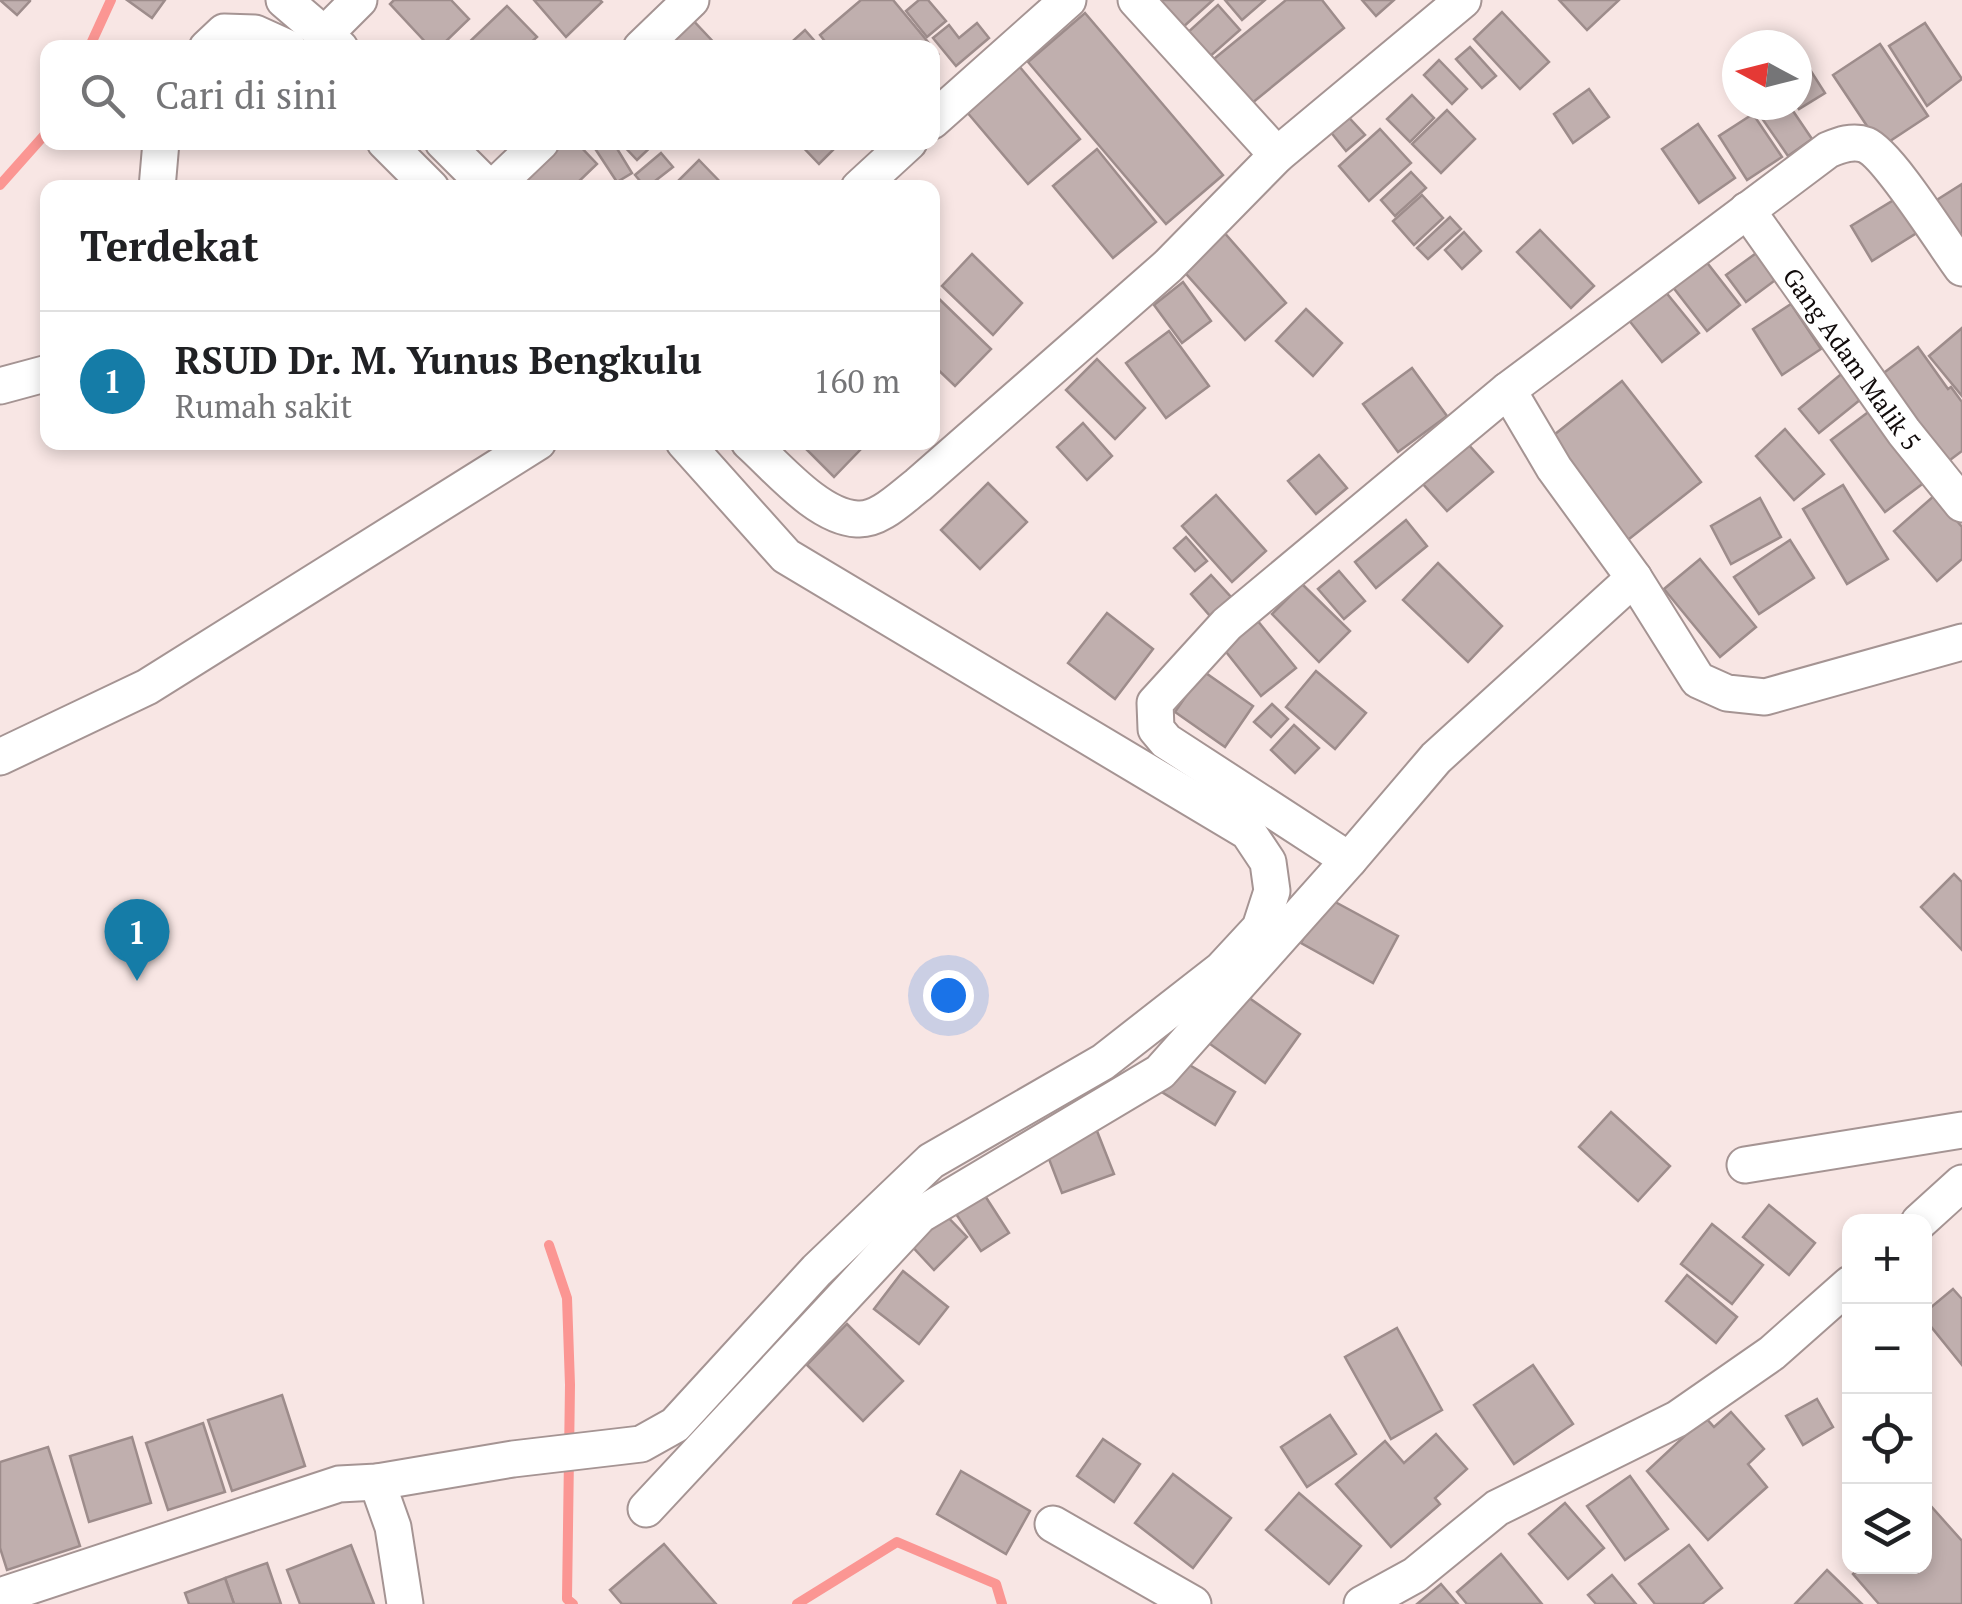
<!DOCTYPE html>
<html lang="id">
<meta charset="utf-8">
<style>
:root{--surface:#fff;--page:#f6f6f6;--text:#202124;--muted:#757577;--line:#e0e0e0;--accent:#157ca7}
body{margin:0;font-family:"PT Serif",serif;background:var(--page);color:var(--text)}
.controls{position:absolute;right:30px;bottom:30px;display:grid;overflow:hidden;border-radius:20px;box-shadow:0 5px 15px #0003}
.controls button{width:90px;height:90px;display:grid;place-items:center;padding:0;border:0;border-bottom:2px solid var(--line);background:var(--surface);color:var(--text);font:50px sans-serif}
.compass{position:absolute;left:1722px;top:30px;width:90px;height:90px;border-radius:50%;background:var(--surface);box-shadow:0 5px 15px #0003;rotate:277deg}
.you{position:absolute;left:948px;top:995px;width:35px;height:35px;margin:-25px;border:8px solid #fff;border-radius:50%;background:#1a73e8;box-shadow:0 0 0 15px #1a73e833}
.badge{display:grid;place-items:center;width:65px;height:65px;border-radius:50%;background:var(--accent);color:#fff;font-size:32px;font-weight:700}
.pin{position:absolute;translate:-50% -82px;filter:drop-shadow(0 2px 5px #0008)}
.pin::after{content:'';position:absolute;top:52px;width:35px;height:30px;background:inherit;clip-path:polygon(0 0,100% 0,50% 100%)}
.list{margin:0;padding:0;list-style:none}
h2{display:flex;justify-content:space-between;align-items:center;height:130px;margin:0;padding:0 40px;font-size:42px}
h2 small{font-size:32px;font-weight:400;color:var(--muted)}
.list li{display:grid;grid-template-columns:65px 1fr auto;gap:30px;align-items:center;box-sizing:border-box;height:140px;padding:0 40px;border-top:2px solid var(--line)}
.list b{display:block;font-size:38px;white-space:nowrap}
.list p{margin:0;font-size:32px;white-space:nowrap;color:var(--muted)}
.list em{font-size:32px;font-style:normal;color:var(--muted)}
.icon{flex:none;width:55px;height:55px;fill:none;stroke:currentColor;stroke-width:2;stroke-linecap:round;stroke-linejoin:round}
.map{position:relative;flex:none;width:1962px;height:1604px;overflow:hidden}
.search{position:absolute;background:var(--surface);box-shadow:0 5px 15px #0003;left:40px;top:40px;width:900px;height:110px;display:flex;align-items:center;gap:25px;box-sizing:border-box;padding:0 35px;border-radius:20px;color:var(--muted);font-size:38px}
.panel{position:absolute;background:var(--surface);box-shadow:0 5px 15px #0003;left:40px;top:180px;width:900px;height:270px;border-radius:20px}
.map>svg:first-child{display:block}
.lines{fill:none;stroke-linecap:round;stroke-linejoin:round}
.stream{stroke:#fb9693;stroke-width:10}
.building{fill:#c0afae;stroke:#9d8c8b;stroke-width:2.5}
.minor-casing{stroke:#a59493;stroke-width:39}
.minor{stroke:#fff;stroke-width:35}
.labels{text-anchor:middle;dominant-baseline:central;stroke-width:10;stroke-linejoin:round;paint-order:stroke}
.street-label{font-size:25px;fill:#100a0a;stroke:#fdf6f5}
</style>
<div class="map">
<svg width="1962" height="1604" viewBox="0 0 1962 1604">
<rect width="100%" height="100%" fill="#f8e6e4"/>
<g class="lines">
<!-- stream -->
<g class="stream">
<polyline points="89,48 111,0"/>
<polyline points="0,185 48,131"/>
<polyline points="549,1245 567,1298 570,1385 567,1599 573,1604"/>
<polyline points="797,1604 897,1542 996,1584 1002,1604"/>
</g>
</g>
<!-- building -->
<g class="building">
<polygon points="0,0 30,0 30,1 17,15"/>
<polygon points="127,0 165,0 152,18"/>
<polygon points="394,0 451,0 469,19 439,48 431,48 390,4"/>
<polygon points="534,0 600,0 602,2 566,37"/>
<polygon points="861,0 893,0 938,54 932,58 932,48 830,48 820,35"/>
<polygon points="919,0 928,0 946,21 927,37 906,11"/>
<polygon points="1155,0 1213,0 1181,29"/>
<polygon points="1225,0 1265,0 1242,20"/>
<polygon points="1286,0 1322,0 1344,28 1246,108 1209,63"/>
<polygon points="1362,0 1394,0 1376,16"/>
<polygon points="1559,0 1619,0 1587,30"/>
<polygon points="1218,5 1240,30 1207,59 1186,34"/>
<polygon points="507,6 537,37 525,48 463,48"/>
<polygon points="1502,12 1549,62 1520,89 1474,39"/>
<polygon points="1085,13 1223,175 1166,224 1028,62"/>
<polygon points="690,17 719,48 659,48"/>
<polygon points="977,23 989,38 956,66 933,38 949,25 959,38"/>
<polygon points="1925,23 1962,79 1927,106 1889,46"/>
<polygon points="805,30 819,46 785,48"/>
<polygon points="1880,44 1928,116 1881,147 1833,75"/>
<polygon points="1470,47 1496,76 1482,88 1456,59"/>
<polygon points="1439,60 1467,89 1452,104 1424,75"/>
<polygon points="1807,65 1825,93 1799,109 1796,105 1797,72"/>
<polygon points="1019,66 1080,139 1028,184 966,111"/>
<polygon points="1589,89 1609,117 1573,143 1554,114"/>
<polygon points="1412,95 1434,118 1410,142 1387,119"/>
<polygon points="1772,105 1789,105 1812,139 1788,156 1759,114"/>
<polygon points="1342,110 1365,135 1346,151 1325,125"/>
<polygon points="1447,110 1475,139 1441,173 1412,144"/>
<polygon points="1753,114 1782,157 1747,180 1719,136"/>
<polygon points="1698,124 1735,178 1699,203 1662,149"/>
<polygon points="1380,129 1411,163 1369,201 1339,166"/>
<polygon points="555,142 576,142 597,164 572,188 530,188 519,176"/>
<polygon points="601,142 613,142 632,173 617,182 594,147"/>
<polygon points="620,142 656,142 637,160"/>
<polygon points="798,142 841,142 819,164"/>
<polygon points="1097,149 1156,222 1113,258 1053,186"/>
<polygon points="661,153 673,167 646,188 635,175"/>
<polygon points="699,160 726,188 671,188"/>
<polygon points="1411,172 1426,188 1395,216 1381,200"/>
<polygon points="1962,184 1962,239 1935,201"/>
<polygon points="1422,195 1443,218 1414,245 1393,221"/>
<polygon points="1902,195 1923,229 1872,261 1851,226"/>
<polygon points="1450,217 1461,229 1428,259 1417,248"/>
<polygon points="1222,230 1286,303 1245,340 1180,267"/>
<polygon points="1540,230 1594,286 1571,308 1517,252"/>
<polygon points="1464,232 1481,251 1462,269 1445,250"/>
<polygon points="1766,246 1786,272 1746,302 1726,275"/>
<polygon points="1698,251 1740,305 1707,331 1665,277"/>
<polygon points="972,254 1022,303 993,335 942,286"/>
<polygon points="1183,282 1211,321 1182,343 1154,305"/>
<polygon points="1660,285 1699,333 1662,362 1624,314"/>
<polygon points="935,295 991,349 955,386 932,364"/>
<polygon points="1791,304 1821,349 1782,375 1753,329"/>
<polygon points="1306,309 1342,343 1313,376 1276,341"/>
<polygon points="1962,328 1962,396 1929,356"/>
<polygon points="1169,331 1209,386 1166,418 1126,363"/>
<polygon points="1918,347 1948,389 1951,387 1962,402 1962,451 1942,466 1877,378"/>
<polygon points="1097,359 1145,408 1115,439 1066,390"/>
<polygon points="1851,366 1871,391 1819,433 1799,409"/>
<polygon points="1412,368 1447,416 1398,452 1363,404"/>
<polygon points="1622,381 1701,482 1624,543 1545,442"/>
<polygon points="1871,410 1925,482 1885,512 1831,440"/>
<polygon points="1083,423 1112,456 1087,480 1057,447"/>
<polygon points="1785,429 1824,474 1794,500 1756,456"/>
<polygon points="814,442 857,442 862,448 834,477 807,450"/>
<polygon points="1468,444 1493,472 1447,511 1423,484"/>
<polygon points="1319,455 1347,488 1316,514 1288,481"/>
<polygon points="988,483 1027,522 980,569 941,530"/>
<polygon points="1843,485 1888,559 1847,584 1803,509"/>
<polygon points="1216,495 1266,551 1232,582 1182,526"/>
<polygon points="1935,495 1962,527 1962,559 1937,581 1894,531"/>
<polygon points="1760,498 1781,537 1731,564 1711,526"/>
<polygon points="1406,520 1427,546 1376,588 1355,562"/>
<polygon points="1186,537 1207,561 1195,571 1174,548"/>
<polygon points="1790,540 1814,578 1759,614 1734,577"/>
<polygon points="1700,559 1756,627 1720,657 1664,589"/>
<polygon points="1438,563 1502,626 1468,662 1403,600"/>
<polygon points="1339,571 1365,601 1344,619 1318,589"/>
<polygon points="1211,575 1231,597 1210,616 1191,594"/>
<polygon points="1302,584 1350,631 1319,662 1272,614"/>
<polygon points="1107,613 1153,649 1115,699 1068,663"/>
<polygon points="1257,620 1296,668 1261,696 1223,648"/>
<polygon points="1203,671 1253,706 1225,747 1175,712"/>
<polygon points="1316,671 1366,713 1335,749 1286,707"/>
<polygon points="1272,704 1288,719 1271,737 1254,722"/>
<polygon points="1294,725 1319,748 1295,773 1271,750"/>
<polygon points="1954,874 1962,882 1962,950 1921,907"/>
<polygon points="1326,897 1398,936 1373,983 1301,943"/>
<polygon points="1238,990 1300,1034 1265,1083 1203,1039"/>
<polygon points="1176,1057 1235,1092 1215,1125 1157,1089"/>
<polygon points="1611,1112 1670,1166 1638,1201 1579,1147"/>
<polygon points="1095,1126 1114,1174 1062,1193 1044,1146"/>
<polygon points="980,1188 1009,1233 981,1251 952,1208"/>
<polygon points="1769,1205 1815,1243 1789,1275 1743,1237"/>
<polygon points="941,1210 967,1237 934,1270 908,1242"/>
<polygon points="1712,1224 1763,1265 1732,1304 1681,1264"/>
<polygon points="903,1271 948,1307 919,1344 874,1309"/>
<polygon points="1687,1275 1737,1317 1716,1343 1666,1301"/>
<polygon points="1953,1289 1962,1299 1962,1365 1924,1318 1924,1313"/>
<polygon points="847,1324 903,1381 863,1421 807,1365"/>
<polygon points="1397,1328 1442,1410 1391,1439 1345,1357"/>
<polygon points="1533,1365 1573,1424 1514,1464 1474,1405"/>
<polygon points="282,1395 305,1466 232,1491 208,1420"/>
<polygon points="1817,1399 1833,1427 1803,1445 1786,1416"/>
<polygon points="1731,1412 1764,1449 1748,1464 1767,1487 1708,1540 1647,1471 1705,1417 1714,1427"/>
<polygon points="1330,1415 1356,1454 1307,1487 1281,1447"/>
<polygon points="203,1423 225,1492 168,1510 146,1443"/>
<polygon points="1436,1434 1467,1469 1435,1498 1440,1504 1391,1547 1336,1484 1385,1441 1404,1463"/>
<polygon points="132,1437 151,1503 89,1522 70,1456"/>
<polygon points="1103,1439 1140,1464 1114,1502 1077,1476"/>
<polygon points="48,1447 80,1546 7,1570 0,1548 0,1462"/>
<polygon points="961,1471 1030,1511 1006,1554 937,1514"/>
<polygon points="1173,1474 1231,1518 1193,1568 1135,1523"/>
<polygon points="1630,1476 1668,1529 1625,1560 1587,1506"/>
<polygon points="1299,1493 1361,1546 1329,1584 1266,1530"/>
<polygon points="1565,1503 1604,1548 1568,1579 1529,1534"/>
<polygon points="1930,1505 1962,1541 1962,1604 1879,1604 1853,1574 1861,1566 1924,1566 1924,1511"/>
<polygon points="664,1544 716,1604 622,1604 610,1590"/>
<polygon points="351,1545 374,1604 300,1604 287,1570"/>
<polygon points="1689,1545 1722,1588 1702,1604 1655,1604 1639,1584"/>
<polygon points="1501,1554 1542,1604 1467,1604 1457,1592"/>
<polygon points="267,1563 281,1604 234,1604 225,1578"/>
<polygon points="1827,1570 1862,1604 1795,1604"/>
<polygon points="1612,1575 1636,1604 1596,1604 1588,1595"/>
<polygon points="225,1578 234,1604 189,1604 185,1593"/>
<polygon points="1441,1584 1458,1604 1417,1604"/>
</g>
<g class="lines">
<!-- minor casing -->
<g class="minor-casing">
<g id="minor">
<polyline points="284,0 340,48"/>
<polyline points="1136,0 1277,155"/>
<polyline points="325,34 359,0"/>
<polyline points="207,48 224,32 255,33 288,48"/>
<polyline points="641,48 691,0"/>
<polyline points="932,121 1068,0"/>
<polyline points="385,142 431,188"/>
<polyline points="443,142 489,188"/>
<polyline points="157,188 161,142"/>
<polyline points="493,188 541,142"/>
<polyline points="859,188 909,142"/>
<path id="s1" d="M1747,210L1904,432L1962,504"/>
<polyline points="0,386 48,373"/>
<polyline points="1508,390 1554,468 1634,578 1698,680 1727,693 1765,697 1962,642"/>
<path d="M749,442C777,467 818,517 857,519C879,521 902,497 918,485L1168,266L1277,155L1463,0"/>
<polyline points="0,757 147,687 538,442"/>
<path d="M1349,860L1166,741L1156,729L1155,703L1227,624L1508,390L1828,150C1840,145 1853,140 1866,145C1889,155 1944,244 1962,268"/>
<polyline points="1745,1165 1962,1130"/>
<polyline points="1919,1222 1962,1183"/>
<polyline points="377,1482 393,1527 405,1604"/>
<polyline points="646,1509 920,1215 1160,1072 1349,860 1436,758 1634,578"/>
<polyline points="1053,1524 1193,1604"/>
<polyline points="0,1596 339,1484 377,1482 513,1459 641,1444 675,1425 817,1270 931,1161 1103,1062 1222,969 1260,928 1272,891 1268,862 1248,832 786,556 684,442"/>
<polyline points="1362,1604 1415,1575 1497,1508 1677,1419 1772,1353 1850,1284"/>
</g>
</g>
<!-- minor -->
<use href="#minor" class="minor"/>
</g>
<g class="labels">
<!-- street labels -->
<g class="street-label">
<text stroke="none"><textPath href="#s1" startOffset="182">Gang Adam Malik 5</textPath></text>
</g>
</g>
</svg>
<div class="controls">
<button>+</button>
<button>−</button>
<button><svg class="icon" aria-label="locate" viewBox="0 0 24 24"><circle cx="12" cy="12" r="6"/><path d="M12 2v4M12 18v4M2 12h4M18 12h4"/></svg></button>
<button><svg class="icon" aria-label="layers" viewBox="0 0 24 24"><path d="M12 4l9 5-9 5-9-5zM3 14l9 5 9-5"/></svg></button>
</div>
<svg class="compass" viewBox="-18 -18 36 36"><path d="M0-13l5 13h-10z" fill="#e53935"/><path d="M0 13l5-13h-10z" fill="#757577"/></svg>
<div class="you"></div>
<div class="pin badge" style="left:137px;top:981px">1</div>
<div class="search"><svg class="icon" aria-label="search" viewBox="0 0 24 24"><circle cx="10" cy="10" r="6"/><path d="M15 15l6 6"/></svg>Cari di sini</div>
<section class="panel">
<h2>Terdekat<small></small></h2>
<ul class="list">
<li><span class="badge">1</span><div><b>RSUD Dr. M. Yunus Bengkulu</b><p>Rumah sakit</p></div><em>160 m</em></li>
</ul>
</section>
</div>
